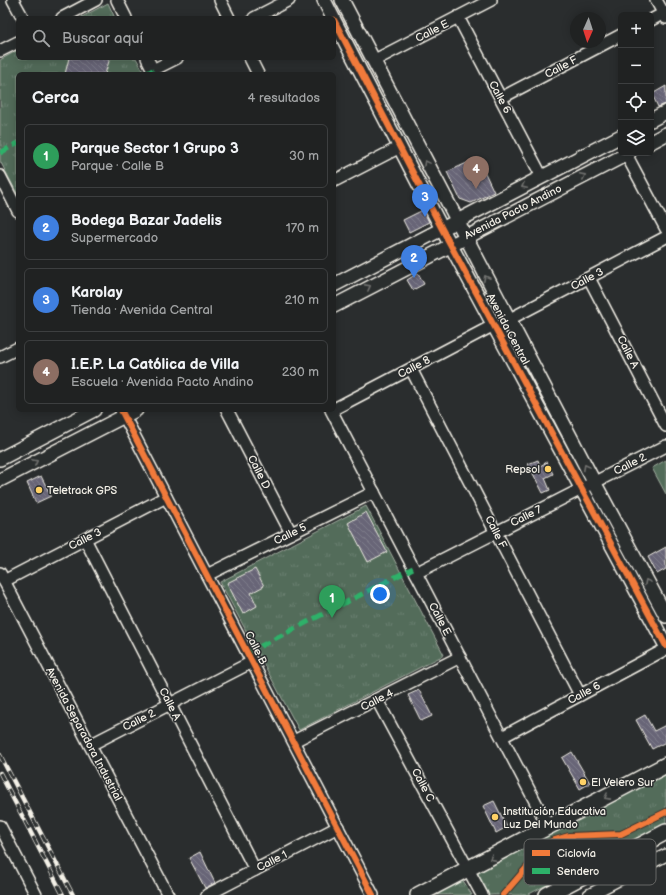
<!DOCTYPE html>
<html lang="es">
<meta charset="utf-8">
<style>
:root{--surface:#202222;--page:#2d2f2f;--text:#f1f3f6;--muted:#a2a4a5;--line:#3d3f40;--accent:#ffd166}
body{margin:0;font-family:"Balsamiq Sans",sans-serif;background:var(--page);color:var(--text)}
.controls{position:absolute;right:12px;top:12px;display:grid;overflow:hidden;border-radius:6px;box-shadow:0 2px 10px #0003}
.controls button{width:36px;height:36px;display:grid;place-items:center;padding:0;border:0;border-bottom:1px solid var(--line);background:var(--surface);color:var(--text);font:20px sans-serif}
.compass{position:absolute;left:570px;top:12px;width:36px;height:36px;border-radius:50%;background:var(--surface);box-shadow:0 2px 10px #0003;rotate:183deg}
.you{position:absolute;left:380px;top:594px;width:14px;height:14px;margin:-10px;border:3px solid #fff;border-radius:50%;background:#1a73e8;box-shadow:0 0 0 6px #1a73e833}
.badge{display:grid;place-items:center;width:26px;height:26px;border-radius:50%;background:var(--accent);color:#fff;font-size:13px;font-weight:700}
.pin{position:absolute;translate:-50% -33px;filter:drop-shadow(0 1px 2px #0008)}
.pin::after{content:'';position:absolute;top:21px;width:14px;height:12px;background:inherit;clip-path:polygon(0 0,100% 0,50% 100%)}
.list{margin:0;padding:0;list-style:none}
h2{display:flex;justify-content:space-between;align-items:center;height:52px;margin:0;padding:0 16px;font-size:17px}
h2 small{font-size:13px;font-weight:400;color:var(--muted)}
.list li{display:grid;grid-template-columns:26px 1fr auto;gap:12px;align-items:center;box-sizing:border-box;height:64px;margin:0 8px 8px;padding:0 8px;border:1px solid var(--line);border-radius:6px}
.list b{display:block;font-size:15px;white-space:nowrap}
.list p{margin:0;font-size:13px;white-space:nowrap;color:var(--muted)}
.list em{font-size:13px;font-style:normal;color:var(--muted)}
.icon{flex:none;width:22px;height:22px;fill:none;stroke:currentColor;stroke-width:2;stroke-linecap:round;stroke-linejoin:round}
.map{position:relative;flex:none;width:666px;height:895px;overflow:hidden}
.search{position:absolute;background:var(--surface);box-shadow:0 2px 10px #0003;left:16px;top:16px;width:320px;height:44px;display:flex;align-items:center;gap:10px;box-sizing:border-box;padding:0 14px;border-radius:6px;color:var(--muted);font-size:15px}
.panel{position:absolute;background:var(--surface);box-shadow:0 2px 10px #0003;left:16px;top:72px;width:320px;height:340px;border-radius:6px}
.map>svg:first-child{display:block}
.grass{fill:#526c5a;stroke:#a3aea1}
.park{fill:url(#park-tufts);stroke:#a3aea1}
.building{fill:url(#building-back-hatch);stroke:#f4f1e8}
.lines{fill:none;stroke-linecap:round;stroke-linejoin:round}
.minor-casing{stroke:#f4f1e8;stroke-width:14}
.tertiary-casing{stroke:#f4f1e8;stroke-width:16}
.secondary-casing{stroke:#f4f1e8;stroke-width:18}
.minor{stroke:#2a2d2e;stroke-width:11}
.tertiary{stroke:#2a2d2e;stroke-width:13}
.secondary{stroke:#2a2d2e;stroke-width:15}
.rail-casing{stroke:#f4f1e8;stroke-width:4.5}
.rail{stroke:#2a2d2e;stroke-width:3;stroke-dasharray:9;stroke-linecap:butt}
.quiet{stroke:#2db169;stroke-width:5;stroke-dasharray:10 5;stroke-linecap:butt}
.cycleway-casing{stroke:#2a2d2e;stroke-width:8}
.cycleway{stroke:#f17a3a;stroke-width:6}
.oneway{stroke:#71726f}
.poi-dot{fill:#ffd166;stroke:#2a2d2e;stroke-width:1.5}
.labels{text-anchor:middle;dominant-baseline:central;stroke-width:3;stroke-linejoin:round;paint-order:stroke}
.street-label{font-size:11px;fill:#f4f1e8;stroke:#2a2d2e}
.poi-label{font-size:11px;fill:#f4f1e8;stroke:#2a2d2e;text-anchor:start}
.key{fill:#2a2d2e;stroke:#676866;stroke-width:1}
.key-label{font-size:11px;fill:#f4f1e8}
</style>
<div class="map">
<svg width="666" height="895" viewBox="0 0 666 895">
<defs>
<pattern id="park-tufts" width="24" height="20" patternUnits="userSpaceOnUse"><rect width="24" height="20" fill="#526c5a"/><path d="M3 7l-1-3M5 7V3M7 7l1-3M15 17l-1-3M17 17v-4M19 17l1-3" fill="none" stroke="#6c8172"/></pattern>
<pattern id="building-back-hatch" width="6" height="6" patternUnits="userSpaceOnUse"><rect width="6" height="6" fill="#686577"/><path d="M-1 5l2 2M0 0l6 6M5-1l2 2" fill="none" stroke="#7e7c8a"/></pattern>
</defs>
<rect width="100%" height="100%" fill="#2a2d2e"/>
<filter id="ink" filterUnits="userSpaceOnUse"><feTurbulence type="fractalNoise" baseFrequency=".025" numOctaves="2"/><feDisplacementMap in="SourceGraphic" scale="8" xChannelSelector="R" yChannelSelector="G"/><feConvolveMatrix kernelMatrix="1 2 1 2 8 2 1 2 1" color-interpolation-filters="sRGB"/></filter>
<g filter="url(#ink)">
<!-- grass -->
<polygon class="grass" points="666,460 666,494 652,468"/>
<!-- park -->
<g class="park">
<polygon points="108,3 115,18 80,18"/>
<polygon points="18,50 18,58 136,58 145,74 18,74 18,195 0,161 0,60"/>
<polygon points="366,506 444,655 299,730 220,582"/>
<polygon points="666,771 666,824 527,895 485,895 477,875 477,872"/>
<polygon points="459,881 464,882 472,895 427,895"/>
</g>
<!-- building -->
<g class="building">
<polygon points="69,58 110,58 105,74 65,74"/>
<polygon points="666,86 666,104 658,107 652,94"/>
<polygon points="478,158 494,192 471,203 460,199 447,172"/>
<polygon points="423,210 429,222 409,232 403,220"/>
<polygon points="418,273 424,284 413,290 407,280"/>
<polygon points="538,460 540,466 547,462 553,474 545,478 550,490 543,493 528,464"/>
<polygon points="41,476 51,496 36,503 27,483"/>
<polygon points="366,512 387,552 368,562 348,523"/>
<polygon points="666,547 666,569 657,574 648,557"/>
<polygon points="255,569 264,586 251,593 257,606 243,614 227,583"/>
<polygon points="419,690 432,716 421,721 408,695"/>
<polygon points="645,715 654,731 666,725 666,742 652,749 636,720"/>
<polygon points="572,752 590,783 580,789 562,758"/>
<polygon points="494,801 507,827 496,833 483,806"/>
<polygon points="200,852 215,883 205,888 189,858"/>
</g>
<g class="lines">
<!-- minor casing -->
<g class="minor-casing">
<g id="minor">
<polyline points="13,0 23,18"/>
<polyline points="117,0 126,18"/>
<polyline points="220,0 229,18"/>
<polyline points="656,0 666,18"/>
<polyline points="458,17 542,177"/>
<polyline points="62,18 96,0"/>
<polyline points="254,18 289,0"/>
<polyline points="651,20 666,12"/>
<polyline points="0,51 18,42"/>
<polyline points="147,58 155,74"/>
<polyline points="250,58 258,74"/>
<polyline points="373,61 491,0"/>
<polyline points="153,70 177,58"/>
<polyline points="501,98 621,35"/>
<polyline points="626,154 666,229"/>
<polyline points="0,176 18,211"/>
<polyline points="334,181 400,147"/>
<polyline points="589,278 666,426"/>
<polyline points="508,320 666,237"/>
<polyline points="0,357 18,348"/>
<polyline points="411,369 580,695"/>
<polyline points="334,409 494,325"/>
<polyline points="121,410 373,895"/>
<polyline points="227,410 291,533"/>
<polyline points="331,410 549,828"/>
<polyline points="85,539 255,870"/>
<polyline points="0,573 168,895"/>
<polyline points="416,573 666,446"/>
<polyline points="207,575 374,492"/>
<polyline points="4,581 166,497"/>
<polyline points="377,700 482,895"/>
<polyline points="502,737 666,649"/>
<polyline points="294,741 460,657"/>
<polyline points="90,745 252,662"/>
<polyline points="0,826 36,895"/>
<polyline points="207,895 338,827"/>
<polyline points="589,895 666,855"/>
</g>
</g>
<!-- tertiary casing -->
<g class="tertiary-casing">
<g id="tertiary">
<polyline points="324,0 333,18"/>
<polyline points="342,0 594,482 666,616"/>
<polyline points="334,20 442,229 666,646"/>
<polyline points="651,120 666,112"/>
<polyline points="651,142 666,134"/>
<polyline points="334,285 621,136"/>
<polyline points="334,306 629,153"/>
<polyline points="0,459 94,410"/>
<polyline points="0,480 136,410"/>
</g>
</g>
<!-- secondary casing -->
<g class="secondary-casing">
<g id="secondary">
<polyline points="418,895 666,765"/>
<polyline points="547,895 666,832"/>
</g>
</g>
<!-- minor -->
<use href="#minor" class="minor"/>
<!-- tertiary -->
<use href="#tertiary" class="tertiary"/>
<!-- secondary -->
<use href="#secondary" class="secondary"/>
<!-- rail casing -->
<g class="rail-casing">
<g id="rail">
<polyline points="0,755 73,895"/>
<polyline points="0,773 63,895"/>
</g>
</g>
<!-- rail -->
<use href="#rail" class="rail"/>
<!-- quiet -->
<g class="quiet">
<polyline points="146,74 153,70"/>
<polyline points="0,153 18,143"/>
<polyline points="247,653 413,568"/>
</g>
<!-- cycleway casing -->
<g class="cycleway-casing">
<g id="cycleway">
<polyline points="334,20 442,229 666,646"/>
<polyline points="121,410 373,895"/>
<polyline points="503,895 541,851 552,841 569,836 621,834 666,812"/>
</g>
</g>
<!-- cycleway -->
<use href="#cycleway" class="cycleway"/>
</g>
<!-- one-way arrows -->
<defs><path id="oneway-chevron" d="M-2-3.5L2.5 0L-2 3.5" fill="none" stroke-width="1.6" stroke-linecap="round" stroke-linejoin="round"/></defs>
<g class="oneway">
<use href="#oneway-chevron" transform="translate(426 163) rotate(-118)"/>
<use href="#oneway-chevron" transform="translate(583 176) rotate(-27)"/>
<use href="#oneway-chevron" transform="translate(524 186) rotate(153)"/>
<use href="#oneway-chevron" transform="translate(486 278) rotate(-117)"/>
<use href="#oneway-chevron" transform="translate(368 287) rotate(-28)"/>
<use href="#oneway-chevron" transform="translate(35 462) rotate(-27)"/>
<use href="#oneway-chevron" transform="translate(586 467) rotate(-118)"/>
<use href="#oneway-chevron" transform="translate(647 582) rotate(-118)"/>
<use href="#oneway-chevron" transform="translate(607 797) rotate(152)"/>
<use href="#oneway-chevron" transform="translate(492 858) rotate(152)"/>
</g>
</g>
<!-- markers -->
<g class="poi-dot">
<circle cx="548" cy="469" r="4"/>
<circle cx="39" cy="490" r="4"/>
<circle cx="583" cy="782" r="4"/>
<circle cx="495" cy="817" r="4"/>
</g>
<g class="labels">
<!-- street labels -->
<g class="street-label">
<text transform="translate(432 31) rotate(-27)">Calle E</text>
<text transform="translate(561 67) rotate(-28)">Calle F</text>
<text transform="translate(500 97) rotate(62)">Calle 6</text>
<text transform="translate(513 212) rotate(-27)">Avenida Pacto Andino</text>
<text transform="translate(587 279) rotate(-28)">Calle 3</text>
<text transform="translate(508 329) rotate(62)">Avenida Central</text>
<text transform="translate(628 352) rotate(63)">Calle A</text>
<text transform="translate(414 367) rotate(-28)">Calle 8</text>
<text transform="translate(630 464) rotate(-27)">Calle 2</text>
<text transform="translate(259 472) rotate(63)">Calle D</text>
<text transform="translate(526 516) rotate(-27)">Calle 7</text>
<text transform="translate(496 532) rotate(63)">Calle F</text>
<text transform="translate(290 534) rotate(-26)">Calle 5</text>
<text transform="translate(85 539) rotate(-27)">Calle 3</text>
<text transform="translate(440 619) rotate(62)">Calle E</text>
<text transform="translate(256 648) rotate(63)">Calle B</text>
<text transform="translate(584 693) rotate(-28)">Calle 6</text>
<text transform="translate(377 700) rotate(-27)">Calle 4</text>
<text transform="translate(170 704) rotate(63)">Calle A</text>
<text transform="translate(139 720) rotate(-27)">Calle 2</text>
<text transform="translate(84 734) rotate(62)">Avenida Separadora Industrial</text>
<text transform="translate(423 785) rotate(62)">Calle C</text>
<text transform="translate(272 861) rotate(-27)">Calle 1</text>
</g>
<!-- poi labels -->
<g class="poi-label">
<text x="540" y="469" text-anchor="end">Repsol</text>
<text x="47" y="490">Teletrack GPS</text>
<text x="591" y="782">El Velero Sur</text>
<text x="503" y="811">Institución Educativa<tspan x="503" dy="13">Luz Del Mundo</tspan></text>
</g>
</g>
<!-- legend -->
<rect x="524" y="839" width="132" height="46" rx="6" class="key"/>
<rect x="532" y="850" width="18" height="6" fill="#f17a3a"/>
<rect x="532" y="868" width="18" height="6" fill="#2db169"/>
<g class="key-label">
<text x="557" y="857">Ciclovía</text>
<text x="557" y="875">Sendero</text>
</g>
</svg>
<div class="controls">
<button>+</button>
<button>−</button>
<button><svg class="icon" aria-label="locate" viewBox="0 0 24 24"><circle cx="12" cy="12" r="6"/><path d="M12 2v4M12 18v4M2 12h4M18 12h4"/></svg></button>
<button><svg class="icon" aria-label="layers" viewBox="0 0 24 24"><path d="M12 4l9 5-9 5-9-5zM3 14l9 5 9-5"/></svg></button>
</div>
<svg class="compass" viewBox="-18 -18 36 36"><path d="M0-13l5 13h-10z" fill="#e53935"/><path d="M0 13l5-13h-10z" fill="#a2a4a5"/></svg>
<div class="you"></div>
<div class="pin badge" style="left:332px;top:618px;background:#2e9e5b">1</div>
<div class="pin badge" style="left:414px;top:278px;background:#3f7fe0">2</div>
<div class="pin badge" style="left:425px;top:217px;background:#3f7fe0">3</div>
<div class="pin badge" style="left:476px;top:189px;background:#8d6e63">4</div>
<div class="search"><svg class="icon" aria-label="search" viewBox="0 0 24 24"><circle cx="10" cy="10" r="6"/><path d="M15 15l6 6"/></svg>Buscar aquí</div>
<section class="panel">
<h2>Cerca<small>4 resultados</small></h2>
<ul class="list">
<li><span class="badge" style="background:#2e9e5b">1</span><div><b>Parque Sector 1 Grupo 3</b><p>Parque · Calle B</p></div><em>30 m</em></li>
<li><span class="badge" style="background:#3f7fe0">2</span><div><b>Bodega Bazar Jadelis</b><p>Supermercado</p></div><em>170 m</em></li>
<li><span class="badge" style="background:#3f7fe0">3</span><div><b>Karolay</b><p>Tienda · Avenida Central</p></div><em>210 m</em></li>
<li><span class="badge" style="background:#8d6e63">4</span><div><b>I.E.P. La Católica de Villa</b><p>Escuela · Avenida Pacto Andino</p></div><em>230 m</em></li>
</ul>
</section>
</div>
